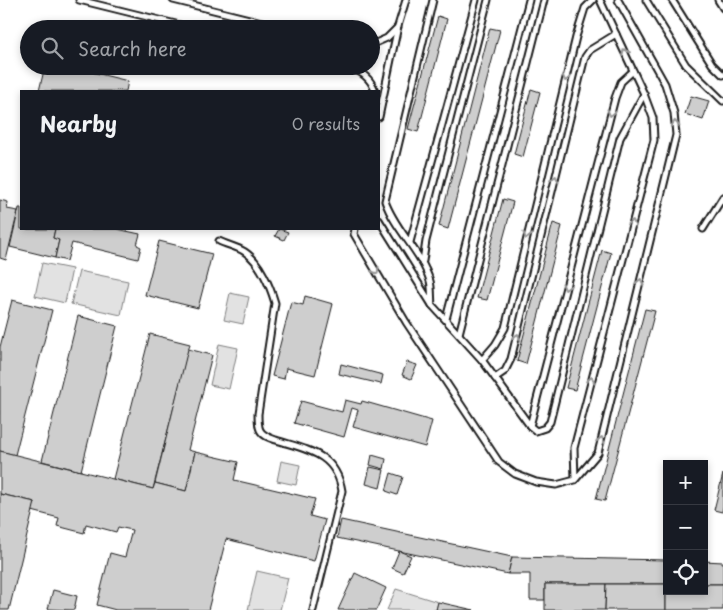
<!DOCTYPE html>
<meta charset="utf-8">
<style>
:root{--surface:#171b24;--page:#20242c;--text:#f1f3f6;--muted:#9ea1a6;--line:#363941}
body{margin:0;font-family:"Playpen Sans",sans-serif;background:var(--page);color:var(--text)}
.controls{position:absolute;right:15px;bottom:15px;display:grid;overflow:hidden;border-radius:0px;box-shadow:0 2px 8px #0003}
.controls button{width:45px;height:45px;display:grid;place-items:center;padding:0;border:0;border-bottom:1px solid var(--line);background:var(--surface);color:var(--text);font:25px sans-serif}
.list{margin:0;padding:0;list-style:none}
h2{display:flex;justify-content:space-between;align-items:center;height:65px;margin:0;padding:0 20px;font-size:21px}
h2 small{font-size:16px;font-weight:400;color:var(--muted)}
.icon{flex:none;width:28px;height:28px;fill:none;stroke:currentColor;stroke-width:2;stroke-linecap:round;stroke-linejoin:round}
.map{position:relative;flex:none;width:723px;height:610px;overflow:hidden}
.search{position:absolute;background:var(--surface);box-shadow:0 2px 8px #0003;left:20px;top:20px;width:360px;height:55px;display:flex;align-items:center;gap:12px;box-sizing:border-box;padding:0 18px;border-radius:28px;color:var(--muted);font-size:19px}
.panel{position:absolute;background:var(--surface);box-shadow:0 2px 8px #0003;left:20px;top:90px;width:360px;height:140px;border-radius:0px}
.map>svg:first-child{display:block}
.green{fill:#e2e2e2;stroke:#7f7f7f}
.building{fill:#cecece;stroke:#1c1c1c}
.lines{fill:none;stroke-linecap:round;stroke-linejoin:round}
.service-casing{stroke:#1c1c1c;stroke-width:9}
.service{stroke:#fff;stroke-width:5}
.oneway{stroke:#999}
</style>
<div class="map">
<svg width="723" height="610" viewBox="0 0 723 610">
<rect width="100%" height="100%" fill="#fff"/>
<filter id="ink" filterUnits="userSpaceOnUse"><feTurbulence type="fractalNoise" baseFrequency=".02" numOctaves="2"/><feDisplacementMap in="SourceGraphic" scale="10" xChannelSelector="R" yChannelSelector="G"/><feConvolveMatrix kernelMatrix="1 2 1 2 8 2 1 2 1" color-interpolation-filters="sRGB"/></filter>
<g filter="url(#ink)">
<!-- green -->
<g class="green">
<polygon points="42,263 72,269 65,303 35,296"/>
<polygon points="79,271 128,281 121,315 71,304"/>
<polygon points="230,293 249,297 243,324 224,320"/>
<polygon points="219,344 238,348 229,389 210,385"/>
<polygon points="281,461 300,465 296,485 277,481"/>
<polygon points="257,571 288,578 280,610 248,610"/>
<polygon points="396,589 438,602 436,610 387,610"/>
</g>
<!-- building -->
<g class="building">
<polygon points="438,16 447,19 418,132 408,129"/>
<polygon points="490,28 500,30 448,229 439,226"/>
<polygon points="45,66 67,66 128,81 126,91 39,91"/>
<polygon points="531,89 540,92 523,157 514,154"/>
<polygon points="691,96 709,101 703,120 685,114"/>
<polygon points="503,199 513,202 487,300 477,298"/>
<polygon points="0,200 8,202 7,209 18,211 6,260 0,258"/>
<polygon points="19,208 21,208 21,229 55,229 53,238 59,240 55,258 10,247"/>
<polygon points="553,223 562,226 526,364 517,361"/>
<polygon points="55,229 117,229 140,234 137,245 141,247 138,259 72,243 67,261 55,258 59,240 53,238"/>
<polygon points="279,229 288,232 284,240 275,236"/>
<polygon points="159,241 212,254 198,308 145,295"/>
<polygon points="602,250 611,253 575,390 566,388"/>
<polygon points="305,296 333,304 315,375 286,368 284,379 272,376 291,302 303,305"/>
<polygon points="12,300 52,310 15,455 0,451 0,347"/>
<polygon points="645,309 655,311 605,501 596,499"/>
<polygon points="78,316 117,326 81,471 42,461"/>
<polygon points="150,334 190,344 153,489 113,479"/>
<polygon points="188,349 212,355 188,450 195,452 186,491 155,483"/>
<polygon points="407,362 417,365 411,379 402,375"/>
<polygon points="341,364 383,375 381,384 339,374"/>
<polygon points="345,400 361,404 362,401 432,421 425,447 353,427 358,410 352,408 344,437 294,423 301,401 342,412"/>
<polygon points="0,451 153,489 155,483 186,491 195,452 238,462 234,480 315,499 310,516 325,520 314,561 226,539 208,610 116,610 97,605 110,553 125,557 132,530 118,527 116,532 86,524 84,533 57,526 59,518 32,511 35,502 0,494"/>
<polygon points="372,455 386,459 384,469 370,465"/>
<polygon points="370,467 384,470 380,488 366,484"/>
<polygon points="391,473 403,477 397,495 386,491"/>
<polygon points="723,474 723,506 722,512 714,510"/>
<polygon points="0,494 35,502 9,610 0,610"/>
<polygon points="341,520 512,557 508,574 337,538"/>
<polygon points="399,551 411,556 403,573 392,568"/>
<polygon points="512,557 667,560 667,584 545,584 545,600 530,600 530,574 508,574"/>
<polygon points="704,561 723,562 723,584 704,584"/>
<polygon points="355,573 386,588 376,610 338,610"/>
<polygon points="545,584 606,584 605,610 545,610"/>
<polygon points="606,584 666,584 666,610 605,610"/>
<polygon points="666,584 667,591 704,591 704,584 723,584 723,610 666,610"/>
<polygon points="53,590 77,596 74,610 48,609"/>
<polygon points="438,602 474,610 436,610"/>
</g>
<g class="lines">
<!-- service casing -->
<g class="service-casing">
<g id="service">
<polyline points="79,0 196,29"/>
<polyline points="173,0 290,29"/>
<polyline points="646,0 686,65 723,101"/>
<polyline points="672,0 712,64 723,75"/>
<polyline points="718,0 723,8"/>
<polyline points="371,45 387,38 398,27"/>
<path d="M349,66C361,72 371,78 375,91"/>
<polyline points="379,117 398,26 406,0"/>
<polyline points="379,220 432,305 482,360 530,426 536,431 545,428 550,422 620,138 644,94"/>
<polyline points="355,229 354,234 406,322 499,462 515,474 536,482 556,485 575,480 598,453 676,135 674,113 665,84 618,0"/>
<polyline points="703,229 723,197"/>
<path d="M219,241C227,245 238,247 245,252C260,262 270,286 275,303L258,414C258,419 258,426 260,430C263,436 270,438 276,440C307,450 336,453 342,491L313,610"/>
<polyline points="410,242 476,0"/>
<polyline points="423,261 426,241 488,0"/>
<path d="M432,305C431,297 432,288 430,281C421,251 395,230 385,201L433,0"/>
<polyline points="446,319 529,0"/>
<polyline points="459,334 544,0"/>
<polyline points="482,360 495,345 505,328 576,37 585,8 593,0"/>
<polyline points="495,378 505,371 511,359 585,57 590,50 616,34"/>
<polyline points="530,426 615,98 621,82 633,71"/>
<polyline points="575,479 574,448 654,140 653,118 644,94 600,0"/>
</g>
</g>
<!-- service -->
<use href="#service" class="service"/>
</g>
<!-- one-way arrows -->
<defs><path id="oneway-chevron" d="M-2-3.5L2.5 0L-2 3.5" fill="none" stroke-width="1.6" stroke-linecap="round" stroke-linejoin="round" transform="scale(1.25)"/></defs>
<g class="oneway">
<use href="#oneway-chevron" transform="translate(625 52) rotate(-115)"/>
<use href="#oneway-chevron" transform="translate(566 78) rotate(104)"/>
<use href="#oneway-chevron" transform="translate(611 113) rotate(105)"/>
<use href="#oneway-chevron" transform="translate(675 124) rotate(-93)"/>
<use href="#oneway-chevron" transform="translate(555 179) rotate(-76)"/>
<use href="#oneway-chevron" transform="translate(632 223) rotate(-75)"/>
<use href="#oneway-chevron" transform="translate(527 236) rotate(104)"/>
<use href="#oneway-chevron" transform="translate(376 271) rotate(60)"/>
<use href="#oneway-chevron" transform="translate(640 282) rotate(-76)"/>
<use href="#oneway-chevron" transform="translate(566 287) rotate(105)"/>
<use href="#oneway-chevron" transform="translate(517 337) rotate(-76)"/>
<use href="#oneway-chevron" transform="translate(591 380) rotate(-76)"/>
<use href="#oneway-chevron" transform="translate(601 440) rotate(-76)"/>
</g>
</g>
</svg>
<div class="controls">
<button>+</button>
<button>−</button>
<button><svg class="icon" aria-label="locate" viewBox="0 0 24 24"><circle cx="12" cy="12" r="6"/><path d="M12 2v4M12 18v4M2 12h4M18 12h4"/></svg></button>
</div>
<div class="search"><svg class="icon" aria-label="search" viewBox="0 0 24 24"><circle cx="10" cy="10" r="6"/><path d="M15 15l6 6"/></svg>Search here</div>
<section class="panel">
<h2>Nearby<small>0 results</small></h2>
<ul class="list">
</ul>
</section>
</div>
